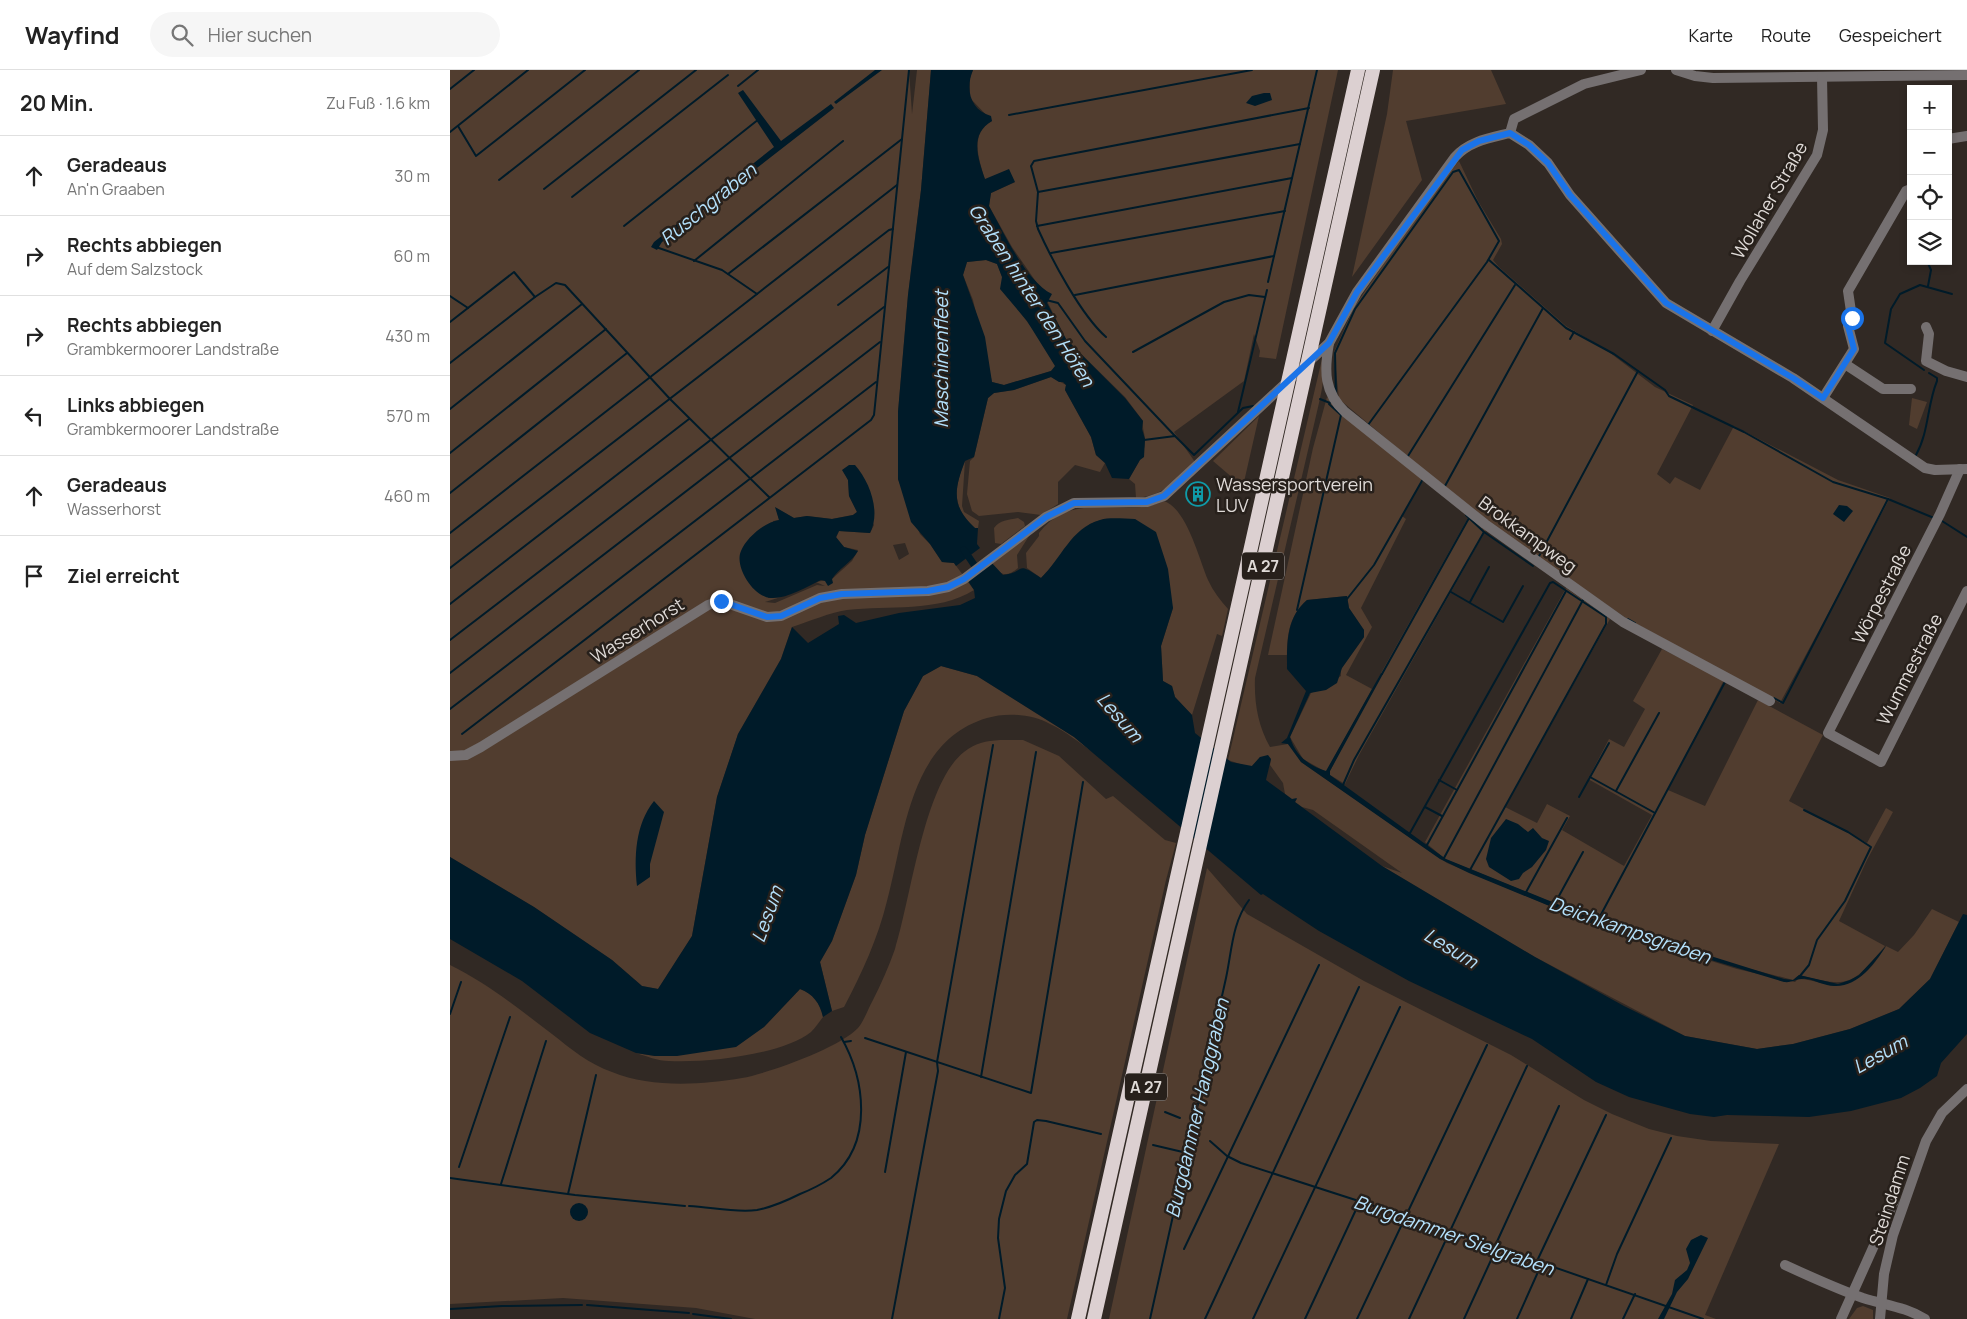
<!DOCTYPE html>
<html lang="de">
<meta charset="utf-8">
<style>
:root{--surface:#fff;--page:#f6f6f6;--text:#222;--muted:#767676;--line:#e0e0e0}
body{margin:0;font-family:Manrope,sans-serif;background:var(--page);color:var(--text)}
.controls{position:absolute;right:15px;top:15px;display:grid;overflow:hidden;border-radius:0px;box-shadow:0 2px 8px #0003}
.controls button{width:45px;height:45px;display:grid;place-items:center;padding:0;border:0;border-bottom:1px solid var(--line);background:var(--surface);color:var(--text);font:25px sans-serif}
.stop{position:absolute;width:15px;height:15px;margin:-11px;border:4px solid #1a73e8;border-radius:50%;background:#fff}
.stop.end{background:#1a73e8;border-color:#fff;box-shadow:0 1px 5px #0008}
.list{margin:0;padding:0;list-style:none}
h2{display:flex;justify-content:space-between;align-items:center;height:65px;margin:0;padding:0 20px;font-size:21px}
h2 small{font-size:16px;font-weight:400;color:var(--muted)}
.list li{display:grid;grid-template-columns:32px 1fr auto;gap:15px;align-items:center;box-sizing:border-box;height:80px;padding:0 20px;border-top:1px solid var(--line)}
.list b{display:block;font-size:19px;white-space:nowrap}
.list p{margin:0;font-size:16px;white-space:nowrap;color:var(--muted)}
.list em{font-size:16px;font-style:normal;color:var(--muted)}
.icon{flex:none;width:28px;height:28px;fill:none;stroke:currentColor;stroke-width:2;stroke-linecap:round;stroke-linejoin:round}
.map{position:relative;flex:none;width:1517px;height:1249px;overflow:hidden}
header{display:flex;align-items:center;gap:30px;box-sizing:border-box;height:70px;padding:0 25px;background:var(--surface);border-bottom:1px solid var(--line)}
header strong{font-size:24px}
nav{display:flex;gap:28px;margin-inline-start:auto;font-size:18px}
.search{width:350px;height:45px;background:var(--page);display:flex;align-items:center;gap:12px;box-sizing:border-box;padding:0 18px;border-radius:28px;color:var(--muted);font-size:19px}
main{display:flex}
aside{flex:1;background:var(--surface)}
.map>svg:first-child{display:block}
.green{fill:#513d2f;fill-rule:evenodd}
.water{fill:#001b29;fill-rule:evenodd}
.lines{fill:none;stroke-linecap:round;stroke-linejoin:round}
.stream{stroke:#001b29;stroke-width:2}
.canal{stroke:#001b29;stroke-width:7}
.minor{stroke:#757071;stroke-width:10}
.highway{stroke:#dcd0d1;stroke-width:14}
.route{stroke:#1a73e8;stroke-width:6}
.labels{text-anchor:middle;dominant-baseline:central;stroke-width:5;stroke-linejoin:round;paint-order:stroke}
.shield{fill:#27201b;stroke:#a8a29f;stroke-width:1}
.shield-label{font-size:16px;font-weight:bold;fill:#dfdad7}
.street-label{font-size:18px;fill:#dfdad7;stroke:#27201b}
.poi-label{font-size:18px;fill:#dfdad7;stroke:#27201b;text-anchor:start}
.water-label{font-size:19px;font-style:italic;fill:#b4e1fc;stroke:#27201b}
</style>
<header>
<strong>Wayfind</strong>
<div class="search"><svg class="icon" aria-label="search" viewBox="0 0 24 24"><circle cx="10" cy="10" r="6"/><path d="M15 15l6 6"/></svg>Hier suchen</div>
<nav><a>Karte</a><a>Route</a><a>Gespeichert</a></nav>
</header>
<main>
<aside>
<h2>20 Min.<small>Zu Fuß · 1.6 km</small></h2>
<ul class="list">
<li><svg class="icon" aria-label="ahead" viewBox="0 0 24 24"><path d="M12 20V5M6 11l6-6 6 6"/></svg><div><b>Geradeaus</b><p>An'n Graaben</p></div><em>30 m</em></li>
<li><svg class="icon" aria-label="right" viewBox="0 0 24 24"><path d="M7 20v-9h11M14 6l5 5-5 5"/></svg><div><b>Rechts abbiegen</b><p>Auf dem Salzstock</p></div><em>60 m</em></li>
<li><svg class="icon" aria-label="right" viewBox="0 0 24 24"><path d="M7 20v-9h11M14 6l5 5-5 5"/></svg><div><b>Rechts abbiegen</b><p>Grambkermoorer Landstraße</p></div><em>430 m</em></li>
<li><svg class="icon" aria-label="left" viewBox="0 0 24 24"><path d="M17 20v-9H6M10 6l-5 5 5 5"/></svg><div><b>Links abbiegen</b><p>Grambkermoorer Landstraße</p></div><em>570 m</em></li>
<li><svg class="icon" aria-label="ahead" viewBox="0 0 24 24"><path d="M12 20V5M6 11l6-6 6 6"/></svg><div><b>Geradeaus</b><p>Wasserhorst</p></div><em>460 m</em></li>
<li><svg class="icon" aria-label="arrive" viewBox="0 0 24 24"><path d="M6 21V4h12l-3 4 3 4H6"/></svg><div><b>Ziel erreicht</b></div></li>
</ul>
</aside>
<div class="map">
<svg width="1517" height="1249" viewBox="0 0 1517 1249">
<rect width="100%" height="100%" fill="#312924"/>
<!-- green -->
<g class="green">
<path d="M0,0H459L462,44L467,0H481L471,120L458,225L448,342V409L470,464L480,474L492,492L504,493L524,520C487,543 439,535 397,540C379,543 360,551 342,557L331,589L288,664L267,727L242,866L208,919L192,916L162,890L84,837L0,787ZM393,400L424,455L420,463L389,461L386,468L394,477L408,480L402,491L382,509L366,512L375,516L367,515L325,533L315,532L331,527L318,528L323,451L329,450L326,438L344,448L357,446L382,449L403,445L407,442L399,426L398,410ZM455,473L459,484L449,490L443,475Z"/>
<path d="M523,0H888L826,289L809,287L810,281L804,264L794,311L724,362L745,392C726,410 714,426 686,428L685,414L679,409C685,398 695,384 695,371C695,363 692,359 693,351L675,327L616,269L591,219L562,177L539,136L541,123L565,112L535,110C529,89 519,64 542,51L520,28V8Z"/>
<polygon points="943,0 1041,0 1056,34 956,51 972,110 902,207 937,44"/>
<polygon points="1009,91 1028,131 1051,169 1052,174 1043,190 1049,197 1116,256 1155,279 1205,317 1243,335 1207,404 1220,414 1225,407 1250,420 1284,356 1388,410 1440,428 1330,633 1176,548 1033,450 889,329 884,282 904,237 977,131"/>
<polygon points="536,190 547,194 561,230 590,269 606,297 601,301 554,315 542,312 523,230 513,205 517,192"/>
<path d="M872,289C874,311 873,315 869,333L805,608C804,632 808,656 820,677L838,674L851,692L997,793L1148,856L1287,899L1345,912L1348,909C1356,909 1363,911 1371,913C1405,919 1419,903 1436,876L1448,882L1464,865L1482,839L1509,852L1480,909L1449,939L1400,959L1343,974L1307,979L1235,966L1085,887L932,796L952,803L863,740L852,737L845,732L847,729L842,730L835,724L833,713L820,695L821,689L810,687L802,696L799,697L778,690Z"/>
<polygon points="601,307 616,315 615,320 641,367 646,385 655,393 650,402 625,395 608,412 608,434 591,445 568,442 529,446 522,441 517,424 520,391 524,387 538,328 544,323 564,320"/>
<path d="M877,327L888,339L976,409L970,414L952,446L956,449L911,538L922,557L896,605L922,619L876,702L853,689L840,667L861,623L891,606V599L914,567V560L899,538L897,526L857,530C840,545 837,563 837,585H818L863,378Z"/>
<polygon points="1462,328 1477,332 1467,359 1459,355"/>
<polygon points="809,346 794,412 784,409 763,391"/>
<path d="M515,391L512,436L514,442L529,451L528,458H525C501,436 504,419 515,391Z"/>
<path d="M714,431C737,439 749,489 758,510C763,521 770,530 778,539L772,566L767,564L742,645L725,627L722,616L713,611L711,576L723,538L685,449L651,450L640,454L591,508L577,498L576,483L589,466V463C624,418 671,450 714,431Z"/>
<polygon points="1019,446 1036,460 909,685 895,714 880,705 880,701 931,603"/>
<path d="M568,448L574,452L575,456L551,474L545,473L544,458C550,450 558,450 568,448Z"/>
<path d="M578,465L579,466L567,485L568,498C555,509 549,504 541,492Z"/>
<path d="M1116,518L1160,549L1055,737L1087,753L1097,734L1120,746L1112,760L1174,796L1202,745L1138,709L1159,669L1174,677L1195,639L1183,631L1212,579L1274,610L1218,720L1255,736L1308,630L1373,665L1339,731L1417,773L1436,738L1443,742L1417,790L1389,851L1435,876C1402,916 1399,918 1349,905L1343,910L1289,896L1146,850L995,789L975,772Z"/>
<path d="M491,596L527,606L624,667L644,683C630,673 615,661 600,654C582,644 556,642 537,648C459,671 455,765 437,831C428,868 412,903 394,937L382,941L370,892L382,871L406,805L415,765L454,641L473,606Z"/>
<path d="M550,670H573L609,686L656,729L663,726L715,770L726,773L716,810L617,1249H305L246,1238L113,1228L0,1234V895C37,913 69,939 102,964C121,979 139,994 162,1002C201,1018 251,1015 292,1008C319,1003 389,978 408,958C414,951 418,939 423,930C431,914 439,896 445,879C461,829 474,713 514,682C525,673 536,671 550,670Z"/>
<polygon points="757,798 797,844 914,911 1061,985 1134,1030 1162,1044 1199,1059 1227,1066 1261,1071 1329,1074 1255,1245 1266,1249 659,1249"/>
<path d="M350,919C363,924 370,933 373,947C369,952 365,958 361,962C332,985 256,993 219,991C208,991 196,986 186,983L205,986L314,957Z"/>
<polygon points="1413,1236 1423,1240 1423,1249 1399,1249 1407,1238"/>
</g>
<!-- water -->
<g class="water">
<polygon points="425,0 432,0 386,34 384,32"/>
<path d="M481,0H523C515,19 520,40 541,46L542,51C519,64 528,89 535,109L559,99L565,112L541,123L539,136C554,163 575,210 602,224L597,233L616,269L675,328L693,351L692,359L695,369L694,387L690,390L679,409L662,408L655,393L646,385L641,367L615,320L616,315L613,312H609L601,307L564,320L544,323L538,328L524,387L515,391C504,420 501,436 525,458H528L527,474L530,478L506,496L504,493L492,492L480,474L461,452L448,409V342L458,225L471,120ZM536,190L547,194L552,207L550,219L577,251L605,296L601,301L554,315L542,312L535,267L513,205L517,192Z"/>
<polygon points="293,20 331,71 381,34 384,38 212,172 207,180 201,177 204,172 324,77 288,23"/>
<polygon points="814,23 820,23 822,30 805,36 796,33 802,26"/>
<path d="M399,395H405C420,412 431,442 420,463L389,461L386,467L394,477L408,481C401,493 389,498 382,509L383,513L378,516L375,511L371,510C356,517 337,529 321,528C303,527 284,496 291,481C296,468 315,452 329,450L325,437L344,448L357,446L382,449L403,445L407,442L399,426L398,410L392,400Z"/>
<polygon points="1389,435 1397,436 1403,441 1394,452 1383,444"/>
<path d="M685,449L706,462L718,499L723,538L711,576L713,611L722,616L725,627L742,645L745,663L781,692L802,696L810,687L818,685L821,689L816,710L842,729L847,728L845,732L932,796L1085,887L1174,936L1235,966L1307,979L1343,974L1400,959L1449,939L1480,909L1513,844L1517,845V964L1491,993L1487,1006L1470,1018L1451,1028L1401,1041L1359,1047L1277,1045L1264,1047L1240,1044L1179,1027L1146,1012L1082,969L959,911L869,861L813,824L811,825L624,667L527,606L491,596L473,606L454,641L415,765L406,805L382,871L370,892L382,941L373,947C370,933 363,924 350,919L314,957L286,977L227,986H205L186,983L140,963L72,911L0,869V787L84,837L162,890L192,916L208,919L242,866L267,727L288,664L331,589L342,557L358,573L389,554L388,546L394,545L406,553L449,543L510,535L525,528L524,520L518,511L541,492L553,505C576,503 564,489 591,508C611,489 621,458 650,450C660,447 674,449 685,449Z"/>
<path d="M897,526L899,538L914,560V567L892,598L887,613L876,620L860,623L840,667C845,685 859,696 876,701L931,603L933,604L880,701V705L996,789L1149,851L1334,909L1343,910L1349,905L1388,914L1400,910L1409,905L1436,876C1424,894 1409,916 1386,916C1376,917 1366,910 1356,909C1347,908 1343,913 1334,912L1148,856L1019,803L990,789L851,692L838,674L831,673L837,668L856,621L837,599C837,573 836,548 857,530Z"/>
<path d="M204,731L214,742L200,794V807L187,816C184,787 185,755 204,731Z"/>
<polygon points="1056,749 1068,754 1078,762 1083,758 1092,768 1099,771 1096,780 1082,797 1073,803 1069,809 1061,811 1039,797 1036,789 1041,768"/>
<circle cx="129" cy="1142" r="9"/>
<polygon points="1251,1165 1258,1168 1238,1209 1227,1222 1214,1249 1208,1249 1222,1224 1225,1210 1237,1200 1240,1193 1236,1179 1241,1170"/>
</g>
<g class="lines">
<!-- stream -->
<g class="stream">
<polyline points="288,16 308,0"/>
<polyline points="0,19 24,0"/>
<polyline points="559,45 802,0"/>
<polyline points="8,56 26,86 135,0"/>
<polyline points="0,62 78,0"/>
<polyline points="49,110 189,0"/>
<polyline points="94,119 246,0"/>
<polyline points="588,122 850,74"/>
<polyline points="122,127 278,5"/>
<polyline points="174,156 309,49"/>
<polyline points="587,156 842,108"/>
<polyline points="601,183 835,141"/>
<polyline points="1039,190 1116,258 1164,284 1215,320 1219,326 1294,362 1383,412 1438,429 1484,448"/>
<polyline points="244,191 393,71"/>
<polyline points="1477,191 1481,200 1478,216"/>
<polyline points="278,204 452,69"/>
<polyline points="818,212 867,0"/>
<polyline points="307,224 447,115"/>
<polyline points="625,225 824,186"/>
<polyline points="0,226 18,238"/>
<polyline points="596,230 608,233 635,271 725,366"/>
<polyline points="388,235 438,197"/>
<polyline points="0,252 64,202 85,227 106,213 115,215 220,329 319,427"/>
<path d="M656,267C631,245 602,190 588,159L586,151L588,122L581,96L584,91L859,38"/>
<polyline points="1120,269 1124,262"/>
<polyline points="683,282 774,232 799,225 815,227"/>
<polyline points="0,293 85,227"/>
<polyline points="1474,300 1435,273 1441,239 1450,224 1470,215 1502,224"/>
<polyline points="886,326 885,283 905,239 1003,102 1009,100 1049,171 1037,192 918,355"/>
<polyline points="870,329 880,333"/>
<polyline points="879,334 891,345"/>
<polyline points="0,339 132,234"/>
<polyline points="788,342 817,220"/>
<polyline points="694,370 725,366 744,385 793,338 803,336"/>
<polyline points="0,383 156,259"/>
<path d="M1466,385C1479,362 1477,335 1487,311V308L1479,303"/>
<polyline points="958,386 1065,215"/>
<polyline points="995,416 1093,238"/>
<polyline points="0,423 177,283"/>
<polyline points="1019,448 1034,462 1083,496"/>
<polyline points="1492,451 1517,467"/>
<polyline points="0,463 307,224 272,200 206,177"/>
<polyline points="1088,488 1188,301"/>
<polyline points="0,498 439,160 443,159"/>
<polyline points="1001,522 1053,552 1073,516"/>
<polyline points="897,529 924,495 973,409"/>
<polyline points="1020,532 1039,497"/>
<polyline points="0,534 239,349"/>
<polyline points="847,540 891,345"/>
<polyline points="1178,549 1185,553"/>
<polyline points="0,570 434,237"/>
<polyline points="0,603 430,272"/>
<polyline points="932,604 1019,448 1016,445"/>
<polyline points="1324,628 1333,633 1438,429"/>
<polyline points="0,639 426,312"/>
<polyline points="12,664 421,350 424,345 459,0"/>
<polyline points="1140,707 1205,743"/>
<polyline points="989,710 1007,720"/>
<polyline points="893,715 904,690 1034,462"/>
<polyline points="1166,721 1209,643"/>
<polyline points="1129,727 1159,673"/>
<polyline points="975,737 992,746"/>
<polyline points="960,763 1100,513 1103,512 1156,547 1156,554 1020,800"/>
<polyline points="977,775 1116,521"/>
<polyline points="994,788 1133,530"/>
<polyline points="1075,824 1117,748"/>
<polyline points="1104,835 1133,782"/>
<polyline points="1147,852 1275,612"/>
<polyline points="1350,906 1359,895 1367,870 1395,831 1421,777 1398,762 1354,740"/>
<polyline points="0,944 11,912"/>
<polyline points="415,968 581,1023 633,712"/>
<polyline points="394,972 401,971"/>
<polyline points="531,1007 586,682"/>
<polyline points="715,1042 730,1048"/>
<polyline points="760,1071 777,1086 791,1093 980,1154 1253,1249"/>
<polyline points="703,1075 737,1083"/>
<polyline points="9,1097 60,947"/>
<polyline points="435,1102 456,982"/>
<polyline points="0,1108 125,1125 235,1136"/>
<polyline points="51,1114 96,971"/>
<polyline points="118,1124 146,1005"/>
<path d="M239,1136C261,1137 285,1143 307,1140C323,1137 336,1131 350,1124C360,1120 372,1114 381,1108C424,1073 415,1009 391,967"/>
<polyline points="1045,1176 1109,1036"/>
<polyline points="734,1179 869,895"/>
<polyline points="1087,1191 1156,1045"/>
<polyline points="1156,1215 1167,1184 1221,1068"/>
<polyline points="137,1235 239,1243"/>
<polyline points="0,1239 52,1236 132,1235"/>
<polyline points="243,1244 281,1249"/>
<polyline points="442,1249 488,1001 487,992 543,675"/>
<polyline points="549,1249 555,1218 548,1168 549,1149 556,1121 565,1105 577,1094 584,1052 587,1050 596,1051 651,1064"/>
<path d="M700,1249L776,908C782,880 782,853 799,830"/>
<polyline points="755,1249 909,917"/>
<polyline points="803,1249 950,937"/>
<polyline points="855,1249 910,1131"/>
<polyline points="907,1249 1037,975"/>
<polyline points="959,1249 1077,996"/>
<polyline points="1014,1249 1047,1177"/>
<polyline points="1067,1249 1092,1193"/>
<polyline points="1121,1249 1138,1209"/>
<polyline points="1173,1249 1185,1224"/>
</g>
<!-- canal -->
<polyline class="canal" points="514,480 529,502"/>
<!-- minor -->
<g class="minor">
<polyline points="1226,0 1245,6 1263,8 1517,5"/>
<polyline points="1060,63 1064,49 1134,14 1191,0"/>
<polyline points="1498,69 1517,66"/>
<polyline points="1476,257 1479,264 1476,291 1496,301 1517,307"/>
<polyline points="1262,261 1290,211 1367,85 1373,60 1372,7"/>
<path d="M879,273C874,301 874,322 895,342L1035,454L1173,552L1320,631"/>
<polyline points="1395,294 1433,319 1461,319"/>
<polyline points="1373,328 1404,279 1398,256 1402,248 1398,221 1456,121 1461,119"/>
<polyline points="1510,399 1490,444 1378,663 1431,692 1517,521"/>
<path d="M0,686L16,685L31,677L258,535L271,531L317,547L331,546L370,528L392,524L478,521L498,517L514,509L596,447L624,433L697,432L714,426L879,273L907,222L1005,87C1019,71 1040,68 1060,63L1079,75L1098,93L1120,125L1216,233L1343,308L1475,398L1485,400L1517,399"/>
<path d="M1335,1195C1361,1207 1387,1219 1413,1228C1435,1235 1456,1237 1475,1249"/>
<polyline points="1391,1249 1444,1131"/>
<polyline points="1430,1249 1434,1204 1443,1165 1476,1071 1492,1043 1517,1019"/>
</g>
<!-- highway -->
<g class="highway">
<polyline points="628,1249 908,0"/>
<polyline points="644,1249 923,0"/>
</g>
</g>
<g class="lines">
<!-- route -->
<polyline class="route" points="271,531 317,547 331,546 370,528 392,524 478,521 498,517 514,509 596,447 624,433 697,432 714,426 879,273 907,222 1012,80 1029,71 1060,63 1079,75 1098,93 1120,125 1216,233 1343,308 1373,328 1404,279 1398,256 1402,248"/>
</g>
<!-- icons -->
<defs>
<g id="building-ring" transform="scale(1.25)"><circle r="9.5" fill="#27201b" stroke="#0f9aa8" stroke-width="1.5"/><path d="M-4-6H4V6H1V3H-1V6H-4ZM-2.5-4.3h1.7v1.8h-1.7ZM.8-4.3h1.7v1.8H.8ZM-2.5-1h1.7V.8h-1.7ZM.8-1h1.7V.8H.8Z" fill="#0f9aa8"/></g>
</defs>
<g fill-rule="evenodd">
<use href="#building-ring" x="748" y="424"/>
</g>
<g class="labels">
<!-- shield labels -->
<g class="shield">
<rect x="792" y="482.5" width="42" height="27" rx="4"/>
<rect x="675" y="1003.5" width="42" height="27" rx="4"/>
</g>
<g class="shield-label">
<text x="813" y="496">A 27</text>
<text x="696" y="1017">A 27</text>
</g>
<!-- street labels -->
<g class="street-label">
<text transform="translate(1319 130) rotate(-60)">Wollaher Straße</text>
<text transform="translate(1078 464) rotate(36)">Brokkampweg</text>
<text transform="translate(1431 524) rotate(-63)">Wörpestraße</text>
<text transform="translate(187 560) rotate(-32)">Wasserhorst</text>
<text transform="translate(1459 599) rotate(-63)">Wummestraße</text>
<text transform="translate(1439 1130) rotate(-72)">Steindamm</text>
</g>
<!-- poi labels -->
<g class="poi-label">
<text x="766" y="414">Wassersportverein<tspan x="766" dy="21">LUV</tspan></text>
</g>
<!-- water labels -->
<g class="water-label">
<text transform="translate(258 134) rotate(-39)">Ruschgraben</text>
<text transform="translate(582 225) rotate(57)">Graben hinter den Höfen</text>
<text transform="translate(491 289) rotate(-90)">Maschinenfleet</text>
<text transform="translate(670 647) rotate(49)">Lesum</text>
<text transform="translate(317 844) rotate(-70)">Lesum</text>
<text transform="translate(1180 860) rotate(19)">Deichkampsgraben</text>
<text transform="translate(1001 878) rotate(31)">Lesum</text>
<text transform="translate(1430 984) rotate(-29)">Lesum</text>
<text transform="translate(747 1038) rotate(-77)">Burgdammer Hanggraben</text>
<text transform="translate(1004 1165) rotate(19)">Burgdammer Sielgraben</text>
</g>
</g>
</svg>
<div class="controls">
<button>+</button>
<button>−</button>
<button><svg class="icon" aria-label="locate" viewBox="0 0 24 24"><circle cx="12" cy="12" r="6"/><path d="M12 2v4M12 18v4M2 12h4M18 12h4"/></svg></button>
<button><svg class="icon" aria-label="layers" viewBox="0 0 24 24"><path d="M12 4l9 5-9 5-9-5zM3 14l9 5 9-5"/></svg></button>
</div>
<div class="stop" style="left:1402px;top:248px"></div>
<div class="stop end" style="left:271px;top:531px"></div>
</div>
</main>
